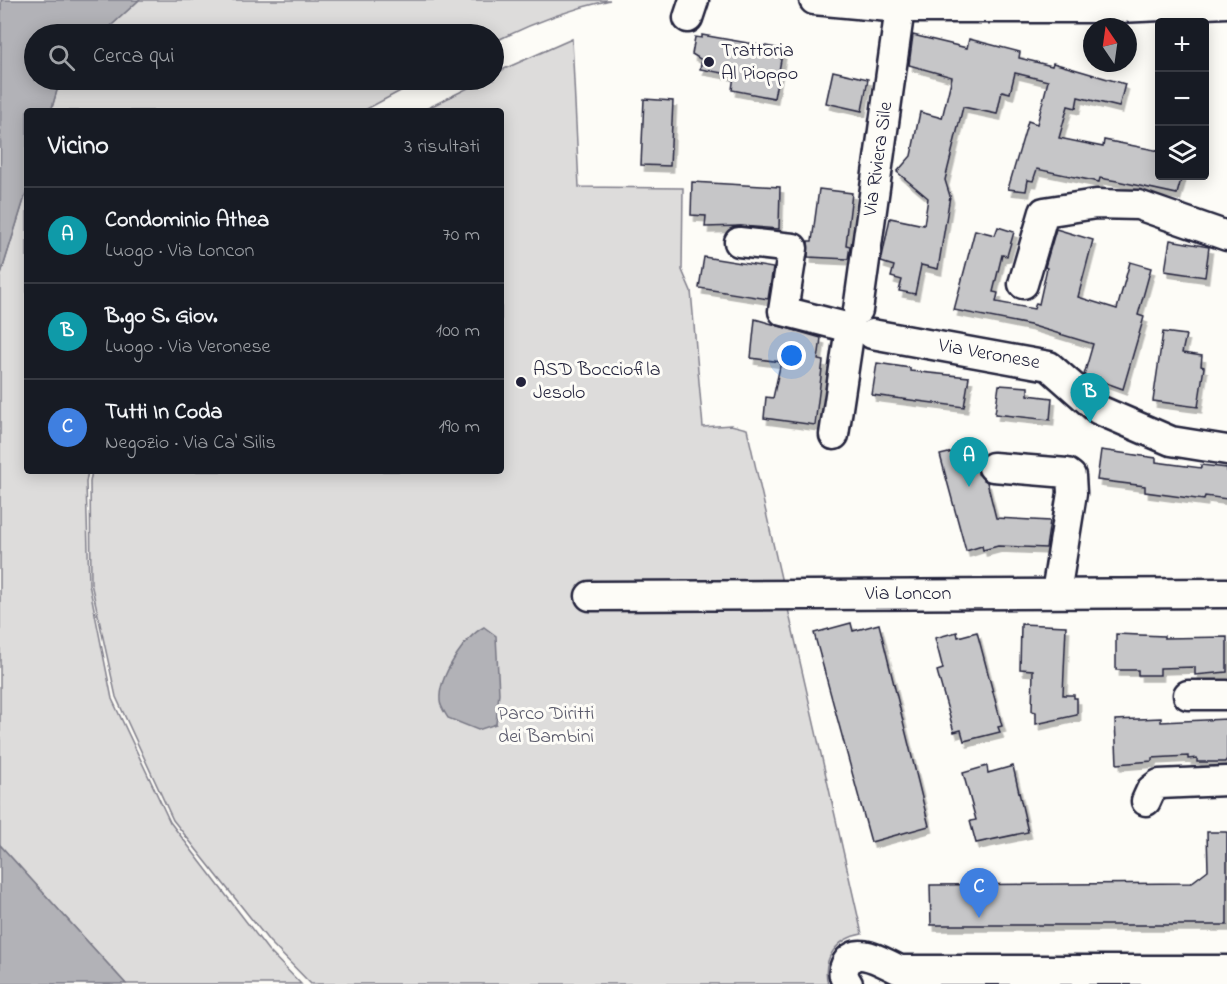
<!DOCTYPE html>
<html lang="it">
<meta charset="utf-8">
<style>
:root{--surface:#171b24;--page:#20242c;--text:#f1f3f6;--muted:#9ea1a6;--line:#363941;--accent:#9495a2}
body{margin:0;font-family:"Indie Flower",sans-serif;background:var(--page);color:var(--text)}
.controls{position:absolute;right:18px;top:18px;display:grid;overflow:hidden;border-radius:6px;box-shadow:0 3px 15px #0003}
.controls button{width:54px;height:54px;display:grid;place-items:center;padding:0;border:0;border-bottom:2px solid var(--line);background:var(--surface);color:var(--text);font:30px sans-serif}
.compass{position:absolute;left:1083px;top:18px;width:54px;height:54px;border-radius:50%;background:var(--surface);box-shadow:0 3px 15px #0003;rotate:347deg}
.you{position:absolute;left:792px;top:356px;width:21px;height:21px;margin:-15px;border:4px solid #fff;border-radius:50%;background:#1a73e8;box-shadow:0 0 0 9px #1a73e833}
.badge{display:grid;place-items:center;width:39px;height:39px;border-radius:50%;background:var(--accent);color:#fff;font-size:20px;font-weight:700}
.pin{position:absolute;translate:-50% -50px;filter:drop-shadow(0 2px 3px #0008)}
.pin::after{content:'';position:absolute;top:32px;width:21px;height:18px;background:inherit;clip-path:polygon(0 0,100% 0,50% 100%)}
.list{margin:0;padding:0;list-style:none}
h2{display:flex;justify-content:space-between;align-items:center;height:78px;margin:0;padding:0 24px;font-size:26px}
h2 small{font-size:20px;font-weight:400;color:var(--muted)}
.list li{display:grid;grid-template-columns:39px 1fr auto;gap:18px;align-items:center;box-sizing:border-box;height:96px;padding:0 24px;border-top:2px solid var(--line)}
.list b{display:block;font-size:22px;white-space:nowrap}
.list p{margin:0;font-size:20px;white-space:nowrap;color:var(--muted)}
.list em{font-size:20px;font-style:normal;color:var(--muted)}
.icon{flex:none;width:33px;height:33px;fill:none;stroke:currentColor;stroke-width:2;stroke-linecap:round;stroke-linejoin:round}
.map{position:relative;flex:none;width:1227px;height:984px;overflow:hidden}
.search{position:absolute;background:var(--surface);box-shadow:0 3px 15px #0003;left:24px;top:24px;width:480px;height:66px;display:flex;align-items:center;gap:15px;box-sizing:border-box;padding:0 21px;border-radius:33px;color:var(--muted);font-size:22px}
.panel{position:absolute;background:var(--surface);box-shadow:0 3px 15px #0003;left:24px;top:108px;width:480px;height:366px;border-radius:6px}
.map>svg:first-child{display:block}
.green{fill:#dddcdb;stroke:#807f8b;stroke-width:1.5}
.water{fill:#b2b2b7;stroke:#787885;stroke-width:1.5}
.building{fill:#c6c6c8;stroke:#22223b;stroke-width:1.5;filter:url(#shadow)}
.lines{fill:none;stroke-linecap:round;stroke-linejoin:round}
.minor-casing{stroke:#22223b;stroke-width:33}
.minor{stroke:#fdfcf7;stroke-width:28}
.poi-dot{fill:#22223b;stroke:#fdfcf7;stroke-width:2}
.labels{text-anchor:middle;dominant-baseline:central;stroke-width:6;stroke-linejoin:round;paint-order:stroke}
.poi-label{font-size:20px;fill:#22223b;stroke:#fdfcf7;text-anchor:start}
.street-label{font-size:20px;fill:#22223b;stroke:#fdfcf7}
.park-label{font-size:20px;fill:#5a5a6b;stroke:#fdfcf7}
</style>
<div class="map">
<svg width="1227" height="984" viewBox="0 0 1227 984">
<defs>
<filter id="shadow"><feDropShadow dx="3.5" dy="6" stdDeviation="0" flood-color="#0004"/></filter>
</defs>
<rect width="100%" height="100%" fill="#fdfcf7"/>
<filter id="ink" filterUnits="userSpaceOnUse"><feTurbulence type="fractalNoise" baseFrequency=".0167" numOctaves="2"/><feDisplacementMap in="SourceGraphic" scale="12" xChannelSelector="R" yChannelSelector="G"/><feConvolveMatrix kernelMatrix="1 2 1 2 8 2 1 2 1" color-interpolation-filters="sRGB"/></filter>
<g filter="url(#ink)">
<!-- green -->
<g class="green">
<path d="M139,0H610C570,9 530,24 494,42V34H102Z"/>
<path d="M572,39L579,187L683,188L682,270L691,291L703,427L731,425L747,429L862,934C837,938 821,959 828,984H311L269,941L173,820L116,697L91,583L90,482L92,471H501V111H422L484,80H494V75L504,69Z"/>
<polygon points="60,80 421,80 363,111 51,111"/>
<polygon points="27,190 27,471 88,471 86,482 89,584 112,699 170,822 268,950 301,984 126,984 0,845 0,277"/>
</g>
<!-- water -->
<g class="water">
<polygon points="1,0 139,0 102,34 34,34 34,80 60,80 51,111 27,111 27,190 0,277"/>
<path d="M484,627L496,636L499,693L496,724L478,730L448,718C445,713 440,706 440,701C438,677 465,637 484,627Z"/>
<polygon points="0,845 126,984 0,984"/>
</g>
<!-- building -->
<g class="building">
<polygon points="702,35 783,49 774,98 732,90 734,75 700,69 702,60 692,54 695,37 702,38"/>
<polygon points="913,35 967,48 969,39 1020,52 1019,58 1052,66 1053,63 1125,84 1119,107 1078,97 1076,108 1068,106 1059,138 1103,147 1104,140 1160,151 1160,176 1182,176 1177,194 1117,181 1100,178 1099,182 1037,169 1033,181 1028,180 1026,191 1008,189 1028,121 1037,124 1048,81 1015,73 1010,93 1002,91 997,114 963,107 945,180 950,196 938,269 921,265 915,294 899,291 902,280 891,277 894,266 881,262 890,218 924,225 928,198 897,172 911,156 920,112 942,118 952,77 909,65"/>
<polygon points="833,71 868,79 862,111 826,103"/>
<polygon points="644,99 673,101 670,166 641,165"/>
<polygon points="692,182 780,187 779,229 741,226 705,227 706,216 691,215"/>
<polygon points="819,189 852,193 846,245 850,246 848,259 808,257 808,241 812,241"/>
<polygon points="998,227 1014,232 1007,256 1002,255 993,292 998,293 996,302 1034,309 1036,303 1039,304 1047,268 1045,267 1056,229 1093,240 1078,297 1117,309 1130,262 1151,268 1138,315 1144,317 1123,389 1084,375 1093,344 1030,325 954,310 975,230 995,235"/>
<polygon points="1170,240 1209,247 1205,277 1165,271"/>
<polygon points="704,257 773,268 768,299 699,288"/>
<polygon points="755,319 821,338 818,360 823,361 815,425 764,418 766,397 773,398 781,362 751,358"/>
<polygon points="1163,332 1186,335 1182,353 1202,356 1201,366 1204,367 1198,407 1153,401"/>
<polygon points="877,363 910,368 910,371 969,377 964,407 872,395"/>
<polygon points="999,385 1028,387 1028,395 1052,398 1050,420 995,414"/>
<polygon points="1101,450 1156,458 1156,462 1201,468 1201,465 1227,468 1227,499 1205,496 1204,500 1145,492 1145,486 1097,480"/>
<polygon points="957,451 959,457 979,452 978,474 987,482 996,518 1050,521 1046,548 998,546 983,550 982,546 966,551 940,455"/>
<polygon points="851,623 853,631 879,624 929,826 871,842 814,633"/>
<polygon points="1021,624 1066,626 1063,695 1074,695 1074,698 1077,698 1077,715 1036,724 1036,712 1032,711 1033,670 1020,669"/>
<polygon points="957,632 958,637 977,632 1002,726 998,727 1000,732 964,741 961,730 954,732 937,671 943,669 935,638"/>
<polygon points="1116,634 1164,636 1164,638 1227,637 1227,672 1195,675 1195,667 1160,668 1160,675 1138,675 1138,670 1116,670"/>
<polygon points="1161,718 1161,722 1227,719 1227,759 1225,762 1197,762 1197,758 1188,759 1188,756 1152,758 1152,761 1117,764 1115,720"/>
<polygon points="987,766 988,773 1013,766 1028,832 976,843 970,821 976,820 963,773"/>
<polygon points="1207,832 1227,832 1227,925 931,925 930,885 1191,883 1208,870"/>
</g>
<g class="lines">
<!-- minor casing -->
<g class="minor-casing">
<g id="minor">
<polyline points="814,0 900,8 1119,8 1227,3"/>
<polyline points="688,18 694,0"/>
<polyline points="739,242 793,248 783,311 850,328 834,435"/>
<polyline points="1023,284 1044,212 1096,204 1138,205 1227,236"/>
<polyline points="858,310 900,8"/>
<polyline points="872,334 1049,366 1099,410 1171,441 1227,450"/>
<polyline points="993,467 1067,473 1071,476 1072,493 1056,593"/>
<polyline points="590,596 1227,593"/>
<polyline points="1188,695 1227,695"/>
<polyline points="1146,801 1151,790 1159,784 1227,781"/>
<path d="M848,984C844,978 842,972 845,966C855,942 885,964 900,970H1227"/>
</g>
</g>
<!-- minor -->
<use href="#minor" class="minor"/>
</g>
</g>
<!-- markers -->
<g class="poi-dot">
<circle cx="709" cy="62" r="6"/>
<circle cx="521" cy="382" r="6"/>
</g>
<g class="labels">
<!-- poi labels -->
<g class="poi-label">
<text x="721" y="51">Trattoria<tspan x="721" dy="23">Al Pioppo</tspan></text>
<text x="533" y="370">ASD Bocciofila<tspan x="533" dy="23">Jesolo</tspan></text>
</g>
<!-- street labels -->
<g class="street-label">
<text transform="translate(879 159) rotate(-82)">Via Riviera Sile</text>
<text transform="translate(989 355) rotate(10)">Via Veronese</text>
<text x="908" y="594">Via Loncon</text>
</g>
<!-- park labels -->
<g class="park-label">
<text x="546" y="714">Parco Diritti<tspan x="546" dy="23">dei Bambini</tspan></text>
</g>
</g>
</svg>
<div class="controls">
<button>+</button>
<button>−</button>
<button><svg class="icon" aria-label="layers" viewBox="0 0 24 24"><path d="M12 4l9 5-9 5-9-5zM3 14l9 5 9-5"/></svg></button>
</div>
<svg class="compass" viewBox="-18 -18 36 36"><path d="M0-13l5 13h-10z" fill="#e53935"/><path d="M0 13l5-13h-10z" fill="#9ea1a6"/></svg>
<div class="you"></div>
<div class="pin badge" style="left:969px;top:487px;background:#0f9aa8">A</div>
<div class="pin badge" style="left:1090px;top:423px;background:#0f9aa8">B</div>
<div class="pin badge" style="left:979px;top:918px;background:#3f7fe0">C</div>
<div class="search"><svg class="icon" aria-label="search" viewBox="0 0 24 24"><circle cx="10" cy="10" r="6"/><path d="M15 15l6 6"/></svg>Cerca qui</div>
<section class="panel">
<h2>Vicino<small>3 risultati</small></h2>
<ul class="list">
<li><span class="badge" style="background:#0f9aa8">A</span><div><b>Condominio Athea</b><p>Luogo · Via Loncon</p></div><em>70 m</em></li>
<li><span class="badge" style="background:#0f9aa8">B</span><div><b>B.go S. Giov.</b><p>Luogo · Via Veronese</p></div><em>100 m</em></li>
<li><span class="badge" style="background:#3f7fe0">C</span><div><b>Tutti In Coda</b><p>Negozio · Via Ca' Silis</p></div><em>190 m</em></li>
</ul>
</section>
</div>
